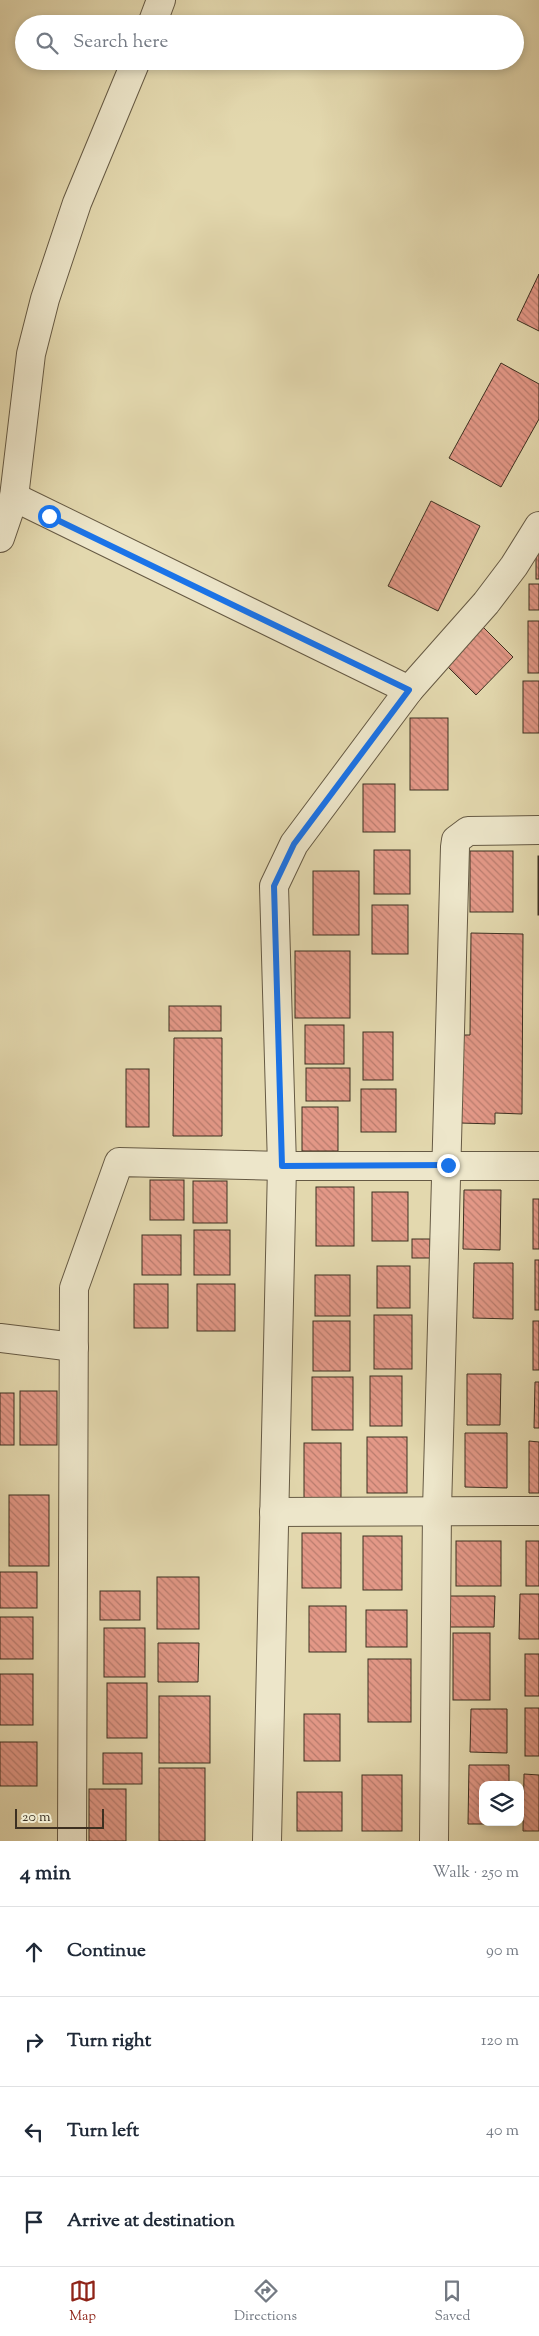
<!DOCTYPE html>
<meta charset="utf-8">
<style>
:root{--surface:#fff;--page:#f2f2f3;--text:#1f2937;--muted:#747a83;--line:#e0e1e3;--accent:#8f2418}
body{margin:0;font-family:"Sorts Mill Goudy",serif;background:var(--page);color:var(--text)}
.controls{position:absolute;right:15px;bottom:15px;display:grid;overflow:hidden;border-radius:10px;box-shadow:0 2px 8px #0003}
.controls button{width:45px;height:45px;display:grid;place-items:center;padding:0;border:0;border-bottom:1px solid var(--line);background:var(--surface);color:var(--text);font:25px sans-serif}
.scale{position:absolute;left:15px;bottom:12px;width:89px;box-sizing:border-box;padding-left:5px;border:2px solid #3d3021;border-top:0;font-size:14px;line-height:18px;white-space:nowrap;color:#3d3021;-webkit-text-stroke:4px #ede6ca;paint-order:stroke}
.stop{position:absolute;width:15px;height:15px;margin:-11px;border:4px solid #1a73e8;border-radius:50%;background:#fff}
.stop.end{background:#1a73e8;border-color:#fff;box-shadow:0 1px 5px #0008}
.list{margin:0;padding:0;list-style:none}
h2{display:flex;justify-content:space-between;align-items:center;height:65px;margin:0;padding:0 20px;font-size:21px}
h2 small{font-size:16px;font-weight:400;color:var(--muted)}
.list li{display:grid;grid-template-columns:32px 1fr auto;gap:15px;align-items:center;box-sizing:border-box;height:90px;padding:0 20px;border-top:1px solid var(--line)}
.list b{display:block;font-size:19px;white-space:nowrap}
.list em{font-size:16px;font-style:normal;color:var(--muted)}
.icon{flex:none;width:28px;height:28px;fill:none;stroke:currentColor;stroke-width:2;stroke-linecap:round;stroke-linejoin:round}
.map{position:relative;flex:none;width:539px;height:1841px;overflow:hidden}
.search{position:absolute;background:var(--surface);box-shadow:0 2px 8px #0003;left:15px;right:15px;top:15px;height:55px;display:flex;align-items:center;gap:12px;box-sizing:border-box;padding:0 18px;border-radius:28px;color:var(--muted);font-size:19px}
.sheet{height:425px;background:var(--surface)}
nav{display:flex;justify-content:space-around;align-items:center;box-sizing:border-box;height:70px;border-top:1px solid var(--line);background:var(--surface);font-size:14px;color:var(--muted)}
nav a{display:grid;justify-items:center;gap:2px}
nav .on{color:var(--accent)}
.map>svg:first-child{display:block}
.building{fill:url(#building-back-hatch);stroke:#3d3021}
.lines{fill:none;stroke-linecap:round;stroke-linejoin:round}
.minor-casing{stroke:#665a44;stroke-width:30}
.minor{stroke:#ede6ca;stroke-width:28}
.route{stroke:#1a73e8;stroke-width:6}
</style>
<div class="map">
<svg width="539" height="1841" viewBox="0 0 539 1841">
<defs>
<pattern id="building-back-hatch" width="6" height="6" patternUnits="userSpaceOnUse" patternTransform="scale(1.25)"><rect width="6" height="6" fill="#e39887"/><path d="M-1 5l2 2M0 0l6 6M5-1l2 2" fill="none" stroke="#b97c6e"/></pattern>
</defs>
<rect width="100%" height="100%" fill="#e3d8ae"/>
<filter id="stains"><feTurbulence type="fractalNoise" baseFrequency=".004" numOctaves="4"/><feColorMatrix values="0 0 0 0 .2 0 0 0 0 .09 0 0 0 0 .02 0 0 0 .5 -.17"/></filter>
<radialGradient id="worn" r=".72"><stop offset=".6" stop-color="#630" stop-opacity="0"/><stop offset="1" stop-color="#630" stop-opacity=".3"/></radialGradient>
<!-- building -->
<g class="building">
<polygon points="539,274 539,331 517,320"/>
<polygon points="501,363 539,384 539,419 501,487 449,458"/>
<polygon points="431,501 480,526 438,611 388,586"/>
<rect x="536" y="533" width="3" height="46"/>
<rect x="529" y="584" width="10" height="26"/>
<rect x="528" y="621" width="11" height="52"/>
<polygon points="483,627 513,657 476,695 446,665"/>
<rect x="523" y="681" width="16" height="52"/>
<rect x="410" y="718" width="38" height="72"/>
<rect x="363" y="784" width="32" height="48"/>
<rect x="374" y="850" width="36" height="44"/>
<rect x="470" y="851" width="43" height="61"/>
<rect x="538" y="856" width="1" height="59"/>
<rect x="313" y="871" width="46" height="64"/>
<rect x="372" y="905" width="36" height="49"/>
<polygon points="471,933 523,934 522,1114 495,1113 495,1124 460,1123 461,1035 470,1035"/>
<rect x="295" y="951" width="55" height="67"/>
<rect x="169" y="1006" width="52" height="25"/>
<rect x="305" y="1025" width="39" height="39"/>
<rect x="363" y="1032" width="30" height="48"/>
<polygon points="174,1038 222,1038 222,1136 173,1136"/>
<rect x="306" y="1068" width="44" height="33"/>
<rect x="126" y="1069" width="23" height="58"/>
<rect x="361" y="1089" width="35" height="43"/>
<rect x="302" y="1107" width="36" height="44"/>
<rect x="150" y="1180" width="34" height="40"/>
<rect x="193" y="1181" width="34" height="42"/>
<rect x="316" y="1187" width="38" height="59"/>
<polygon points="464,1190 501,1190 500,1250 463,1249"/>
<rect x="372" y="1192" width="36" height="49"/>
<rect x="533" y="1199" width="6" height="50"/>
<rect x="194" y="1230" width="36" height="45"/>
<rect x="142" y="1235" width="39" height="40"/>
<rect x="412" y="1239" width="18" height="19"/>
<rect x="535" y="1260" width="4" height="50"/>
<polygon points="474,1263 513,1263 513,1319 473,1318"/>
<rect x="377" y="1266" width="33" height="42"/>
<rect x="315" y="1275" width="35" height="41"/>
<rect x="134" y="1284" width="34" height="44"/>
<rect x="197" y="1284" width="38" height="47"/>
<rect x="374" y="1315" width="38" height="54"/>
<rect x="313" y="1321" width="37" height="50"/>
<rect x="533" y="1321" width="6" height="49"/>
<polygon points="467,1374 501,1374 500,1425 467,1425"/>
<rect x="370" y="1376" width="32" height="50"/>
<rect x="312" y="1377" width="41" height="53"/>
<polygon points="535,1382 539,1382 539,1428 534,1428"/>
<rect x="20" y="1391" width="37" height="54"/>
<rect x="0" y="1393" width="14" height="52"/>
<polygon points="465,1433 507,1433 507,1488 465,1487"/>
<rect x="367" y="1437" width="40" height="56"/>
<polygon points="529,1441 539,1442 539,1493 529,1493"/>
<rect x="304" y="1443" width="37" height="57"/>
<rect x="9" y="1495" width="40" height="71"/>
<rect x="302" y="1533" width="39" height="55"/>
<rect x="363" y="1536" width="39" height="54"/>
<rect x="456" y="1541" width="45" height="45"/>
<rect x="526" y="1541" width="13" height="45"/>
<rect x="0" y="1572" width="37" height="36"/>
<rect x="157" y="1577" width="42" height="52"/>
<rect x="100" y="1591" width="40" height="29"/>
<polygon points="520,1594 539,1594 539,1639 519,1639"/>
<polygon points="450,1596 495,1596 494,1627 450,1627"/>
<rect x="309" y="1606" width="37" height="46"/>
<rect x="366" y="1610" width="41" height="37"/>
<rect x="0" y="1617" width="33" height="42"/>
<rect x="104" y="1628" width="41" height="49"/>
<rect x="453" y="1633" width="37" height="67"/>
<polygon points="158,1643 199,1643 198,1682 158,1682"/>
<rect x="525" y="1654" width="14" height="42"/>
<rect x="368" y="1659" width="43" height="63"/>
<rect x="0" y="1674" width="33" height="51"/>
<rect x="107" y="1683" width="40" height="55"/>
<rect x="159" y="1696" width="51" height="67"/>
<rect x="525" y="1708" width="14" height="48"/>
<polygon points="471,1709 507,1709 507,1753 470,1752"/>
<rect x="304" y="1714" width="36" height="47"/>
<rect x="0" y="1742" width="37" height="44"/>
<rect x="103" y="1753" width="39" height="31"/>
<polygon points="469,1765 509,1765 509,1785 483,1785 483,1822 509,1822 509,1824 468,1824"/>
<rect x="159" y="1768" width="46" height="73"/>
<polygon points="524,1774 539,1775 539,1831 523,1831"/>
<rect x="362" y="1775" width="40" height="56"/>
<rect x="89" y="1789" width="37" height="52"/>
<rect x="297" y="1792" width="45" height="39"/>
</g>
<g class="lines">
<!-- minor casing -->
<g class="minor-casing">
<g id="minor">
<polyline points="152,24 161,0"/>
<polyline points="14,497 409,690"/>
<polyline points="0,538 14,497 31,354 45,299 77,203 136,61"/>
<polyline points="0,1338 74,1347"/>
<polyline points="274,1512 539,1511"/>
<polyline points="72,1841 74,1288 119,1162 282,1166 539,1166"/>
<polyline points="267,1841 282,1166 274,886 294,844 409,690 486,603 514,566 539,526"/>
<polyline points="434,1841 437,1510 455,847 456,840 468,831 539,830"/>
</g>
</g>
<!-- minor -->
<use href="#minor" class="minor"/>
</g>
<g class="lines">
<!-- route -->
<polyline class="route" points="49,516 409,690 294,844 274,886 282,1166 448,1165"/>
</g>
<rect width="100%" height="100%" filter="url(#stains)"/>
<rect width="100%" height="100%" fill="url(#worn)"/>
</svg>
<div class="controls">
<button><svg class="icon" aria-label="layers" viewBox="0 0 24 24"><path d="M12 4l9 5-9 5-9-5zM3 14l9 5 9-5"/></svg></button>
</div>
<div class="scale">20 m</div>
<div class="stop" style="left:49px;top:516px"></div>
<div class="stop end" style="left:448px;top:1165px"></div>
<div class="search"><svg class="icon" aria-label="search" viewBox="0 0 24 24"><circle cx="10" cy="10" r="6"/><path d="M15 15l6 6"/></svg>Search here</div>
</div>
<section class="sheet">
<h2>4 min<small>Walk · 250 m</small></h2>
<ul class="list">
<li><svg class="icon" aria-label="ahead" viewBox="0 0 24 24"><path d="M12 20V5M6 11l6-6 6 6"/></svg><div><b>Continue</b></div><em>90 m</em></li>
<li><svg class="icon" aria-label="right" viewBox="0 0 24 24"><path d="M7 20v-9h11M14 6l5 5-5 5"/></svg><div><b>Turn right</b></div><em>120 m</em></li>
<li><svg class="icon" aria-label="left" viewBox="0 0 24 24"><path d="M17 20v-9H6M10 6l-5 5 5 5"/></svg><div><b>Turn left</b></div><em>40 m</em></li>
<li><svg class="icon" aria-label="arrive" viewBox="0 0 24 24"><path d="M6 21V4h12l-3 4 3 4H6"/></svg><div><b>Arrive at destination</b></div></li>
</ul>
</section>
<nav>
<a class="on"><svg class="icon" aria-label="map" viewBox="0 0 24 24"><path d="M3 6l6-2 6 2 6-2v14l-6 2-6-2-6 2zM9 4v14M15 6v14"/></svg>Map</a>
<a><svg class="icon" aria-label="directions" viewBox="0 0 24 24"><path d="M12 3l9 9-9 9-9-9zM9 14v-3h6M13 9l2 2-2 2"/></svg>Directions</a>
<a><svg class="icon" aria-label="saved" viewBox="0 0 24 24"><path d="M7 4h10v16l-5-4-5 4z"/></svg>Saved</a>
</nav>
